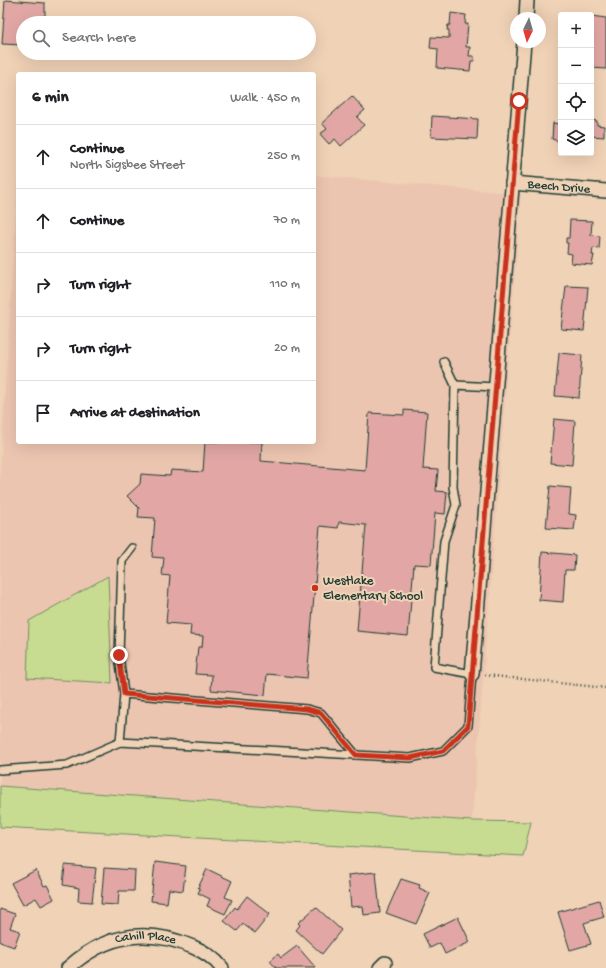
<!DOCTYPE html>
<meta charset="utf-8">
<style>
:root{--surface:#fff;--page:#f2f2f2;--text:#202124;--muted:#757577;--line:#e0e0e0}
body{margin:0;font-family:"Gochi Hand",sans-serif;background:var(--page);color:var(--text)}
.controls{position:absolute;right:12px;top:12px;display:grid;overflow:hidden;border-radius:4px;box-shadow:0 4px 16px #0002}
.controls button{width:36px;height:36px;display:grid;place-items:center;padding:0;border:0;border-bottom:1px solid var(--line);background:var(--surface);color:var(--text);font:20px sans-serif}
.compass{position:absolute;left:510px;top:12px;width:36px;height:36px;border-radius:50%;background:var(--surface);box-shadow:0 4px 16px #0002;rotate:185deg}
.stop{position:absolute;width:12px;height:12px;margin:-9px;border:3px solid #c8321e;border-radius:50%;background:#fff}
.stop.end{background:#c8321e;border-color:#fff;box-shadow:0 1px 4px #0008}
.list{margin:0;padding:0;list-style:none}
h2{display:flex;justify-content:space-between;align-items:center;height:52px;margin:0;padding:0 16px;font-size:17px}
h2 small{font-size:13px;font-weight:400;color:var(--muted)}
.list li{display:grid;grid-template-columns:26px 1fr auto;gap:12px;align-items:center;box-sizing:border-box;height:64px;padding:0 16px;border-top:1px solid var(--line)}
.list b{display:block;font-size:15px;white-space:nowrap}
.list p{margin:0;font-size:13px;white-space:nowrap;color:var(--muted)}
.list em{font-size:13px;font-style:normal;color:var(--muted)}
.icon{flex:none;width:22px;height:22px;fill:none;stroke:currentColor;stroke-width:2;stroke-linecap:round;stroke-linejoin:round}
.map{position:relative;flex:none;width:606px;height:968px;overflow:hidden}
.search{position:absolute;background:var(--surface);box-shadow:0 4px 16px #0002;left:16px;top:16px;width:300px;height:44px;display:flex;align-items:center;gap:10px;box-sizing:border-box;padding:0 14px;border-radius:22px;color:var(--muted);font-size:15px}
.panel{position:absolute;background:var(--surface);box-shadow:0 4px 16px #0002;left:16px;top:72px;width:300px;height:372px;border-radius:4px}
.map>svg:first-child{display:block}
.built{fill:#ecc5b1}
.green{fill:#c7dc91;stroke:#738c62}
.building{fill:#e2a7a5;stroke:#1f3d34}
.lines{fill:none;stroke-linecap:round;stroke-linejoin:round}
.service-casing{stroke:#1f3d34;stroke-width:10}
.minor-casing{stroke:#1f3d34;stroke-width:16}
.path{stroke:#1f3d34;stroke-width:2.5;stroke-dasharray:1 3;stroke-linecap:butt}
.service{stroke:#f0d2b6;stroke-width:7}
.minor{stroke:#f0d2b6;stroke-width:13}
.route{stroke:#c8321e;stroke-width:5}
.poi-dot{fill:#c8321e;stroke:#f0d2b6;stroke-width:1.5}
.labels{text-anchor:middle;dominant-baseline:central;stroke-width:4;stroke-linejoin:round;paint-order:stroke}
.street-label{font-size:13px;fill:#1f3d34;stroke:#f0d2b6}
.poi-label{font-size:13px;fill:#1f3d34;stroke:#f0d2b6;text-anchor:start}
</style>
<div class="map">
<svg width="606" height="968" viewBox="0 0 606 968">
<rect width="100%" height="100%" fill="#f0d2b6"/>
<filter id="ink" filterUnits="userSpaceOnUse"><feTurbulence type="fractalNoise" baseFrequency=".025" numOctaves="2"/><feDisplacementMap in="SourceGraphic" scale="8" xChannelSelector="R" yChannelSelector="G"/><feConvolveMatrix kernelMatrix="1 2 1 2 8 2 1 2 1" color-interpolation-filters="sRGB"/></filter>
<g filter="url(#ink)">
<!-- built -->
<polygon class="built" points="314,175 521,194 472,821 2,786 0,782 0,469 18,179 18,442 314,442"/>
<!-- green -->
<g class="green">
<polygon points="108,576 112,683 27,678 29,621"/>
<polygon points="0,786 472,821 531,822 523,856 0,827"/>
</g>
<!-- building -->
<g class="building">
<polygon points="5,0 45,3 45,17 37,17 36,23 23,23 23,45 2,44"/>
<polygon points="451,13 466,15 465,24 468,24 466,47 470,47 469,56 474,56 474,61 471,61 470,71 437,68 438,49 430,48 431,37 449,38 449,30 447,30 448,25 450,25"/>
<polygon points="591,16 606,18 606,69 591,68"/>
<polygon points="352,96 365,110 357,117 364,125 341,146 335,139 329,144 320,134 327,129 322,123"/>
<polygon points="432,116 478,119 477,139 431,137"/>
<polygon points="591,120 597,121 597,125 604,126 604,137 591,136"/>
<polygon points="559,122 561,122 561,142 552,139 553,123 559,124"/>
<polygon points="570,220 592,221 591,235 600,236 599,249 593,248 592,255 594,255 592,265 571,263 572,254 567,253 568,243 566,243 566,238 569,238"/>
<polygon points="566,286 588,287 584,331 561,329"/>
<polygon points="559,353 582,355 579,398 555,396"/>
<polygon points="404,410 427,412 423,469 438,470 436,491 447,492 445,514 435,513 431,565 414,564 408,636 357,631 366,525 339,522 338,528 320,526 307,678 267,674 265,695 211,690 212,675 195,674 198,647 202,647 203,636 190,635 191,625 166,623 170,576 162,575 164,558 152,557 155,518 138,517 139,508 127,496 140,484 141,474 170,476 171,470 203,472 205,442 262,442 261,461 365,470 369,413 404,415"/>
<polygon points="554,419 575,421 572,465 550,463"/>
<polygon points="550,486 571,488 569,514 576,515 574,530 546,528"/>
<polygon points="542,552 575,555 574,570 565,570 563,602 539,600"/>
<polygon points="155,862 186,866 183,891 169,889 167,903 151,901"/>
<polygon points="65,865 96,868 92,902 78,901 79,888 63,885"/>
<polygon points="104,868 135,870 134,891 119,891 118,905 101,904"/>
<polygon points="207,869 232,881 225,897 232,900 225,914 207,906 210,899 198,893 200,889 198,888"/>
<polygon points="36,870 44,886 47,885 54,899 41,906 36,898 23,905 11,883"/>
<polygon points="376,872 380,913 364,915 363,906 351,907 348,875"/>
<polygon points="401,879 420,885 419,888 430,893 416,924 386,913"/>
<polygon points="247,896 270,914 255,933 243,924 237,931 224,921 235,907 237,909"/>
<polygon points="599,900 604,917 584,923 591,944 570,950 558,912"/>
<polygon points="316,907 341,930 322,954 296,930 300,925 298,923"/>
<polygon points="0,909 15,914 10,928 20,931 14,947 0,942"/>
<polygon points="458,917 470,942 445,954 440,943 430,948 423,934"/>
<polygon points="297,946 316,968 276,968 270,961 278,954 281,958"/>
</g>
<g class="lines">
<!-- service casing -->
<g class="service-casing">
<g id="service">
<polyline points="444,362 455,385"/>
<polyline points="124,694 119,655 122,561 132,548"/>
<polyline points="120,742 124,694 307,709 321,713 356,755"/>
<polyline points="0,770 67,765 120,742 410,758 443,751 468,726 472,674 434,667 444,541 456,505 453,487 455,385 496,387"/>
</g>
</g>
<!-- minor casing -->
<g class="minor-casing">
<g id="minor">
<polyline points="526,18 527,0"/>
<path id="s1" d="M512,183L606,191"/>
<polyline points="472,674 524,42"/>
<path id="s2" d="M68,968C105,934 147,927 193,947C203,951 215,959 222,968"/>
<polyline points="380,968 385,963"/>
</g>
</g>
<!-- path -->
<polyline class="path" points="485,675 606,688"/>
<!-- service -->
<use href="#service" class="service"/>
<!-- minor -->
<use href="#minor" class="minor"/>
</g>
</g>
<g class="lines" filter="url(#ink)">
<!-- route -->
<polyline class="route" points="119,655 124,694 307,709 321,713 356,755 410,758 443,751 468,726 519,101"/>
</g>
<!-- markers -->
<circle class="poi-dot" cx="315" cy="588" r="4"/>
<g class="labels">
<!-- street labels -->
<g class="street-label">
<text stroke="none"><textPath href="#s1" startOffset="47">Beech Drive</textPath></text>
<text stroke="none"><textPath href="#s2" startOffset="86">Cahill Place</textPath></text>
</g>
<!-- poi labels -->
<g class="poi-label">
<text x="323" y="581">Westlake<tspan x="323" dy="15">Elementary School</tspan></text>
</g>
</g>
</svg>
<div class="controls">
<button>+</button>
<button>−</button>
<button><svg class="icon" aria-label="locate" viewBox="0 0 24 24"><circle cx="12" cy="12" r="6"/><path d="M12 2v4M12 18v4M2 12h4M18 12h4"/></svg></button>
<button><svg class="icon" aria-label="layers" viewBox="0 0 24 24"><path d="M12 4l9 5-9 5-9-5zM3 14l9 5 9-5"/></svg></button>
</div>
<svg class="compass" viewBox="-18 -18 36 36"><path d="M0-13l5 13h-10z" fill="#e53935"/><path d="M0 13l5-13h-10z" fill="#757577"/></svg>
<div class="stop" style="left:519px;top:101px"></div>
<div class="stop end" style="left:119px;top:655px"></div>
<div class="search"><svg class="icon" aria-label="search" viewBox="0 0 24 24"><circle cx="10" cy="10" r="6"/><path d="M15 15l6 6"/></svg>Search here</div>
<section class="panel">
<h2>6 min<small>Walk · 450 m</small></h2>
<ul class="list">
<li><svg class="icon" aria-label="ahead" viewBox="0 0 24 24"><path d="M12 20V5M6 11l6-6 6 6"/></svg><div><b>Continue</b><p>North Sigsbee Street</p></div><em>250 m</em></li>
<li><svg class="icon" aria-label="ahead" viewBox="0 0 24 24"><path d="M12 20V5M6 11l6-6 6 6"/></svg><div><b>Continue</b></div><em>70 m</em></li>
<li><svg class="icon" aria-label="right" viewBox="0 0 24 24"><path d="M7 20v-9h11M14 6l5 5-5 5"/></svg><div><b>Turn right</b></div><em>110 m</em></li>
<li><svg class="icon" aria-label="right" viewBox="0 0 24 24"><path d="M7 20v-9h11M14 6l5 5-5 5"/></svg><div><b>Turn right</b></div><em>20 m</em></li>
<li><svg class="icon" aria-label="arrive" viewBox="0 0 24 24"><path d="M6 21V4h12l-3 4 3 4H6"/></svg><div><b>Arrive at destination</b></div></li>
</ul>
</section>
</div>
